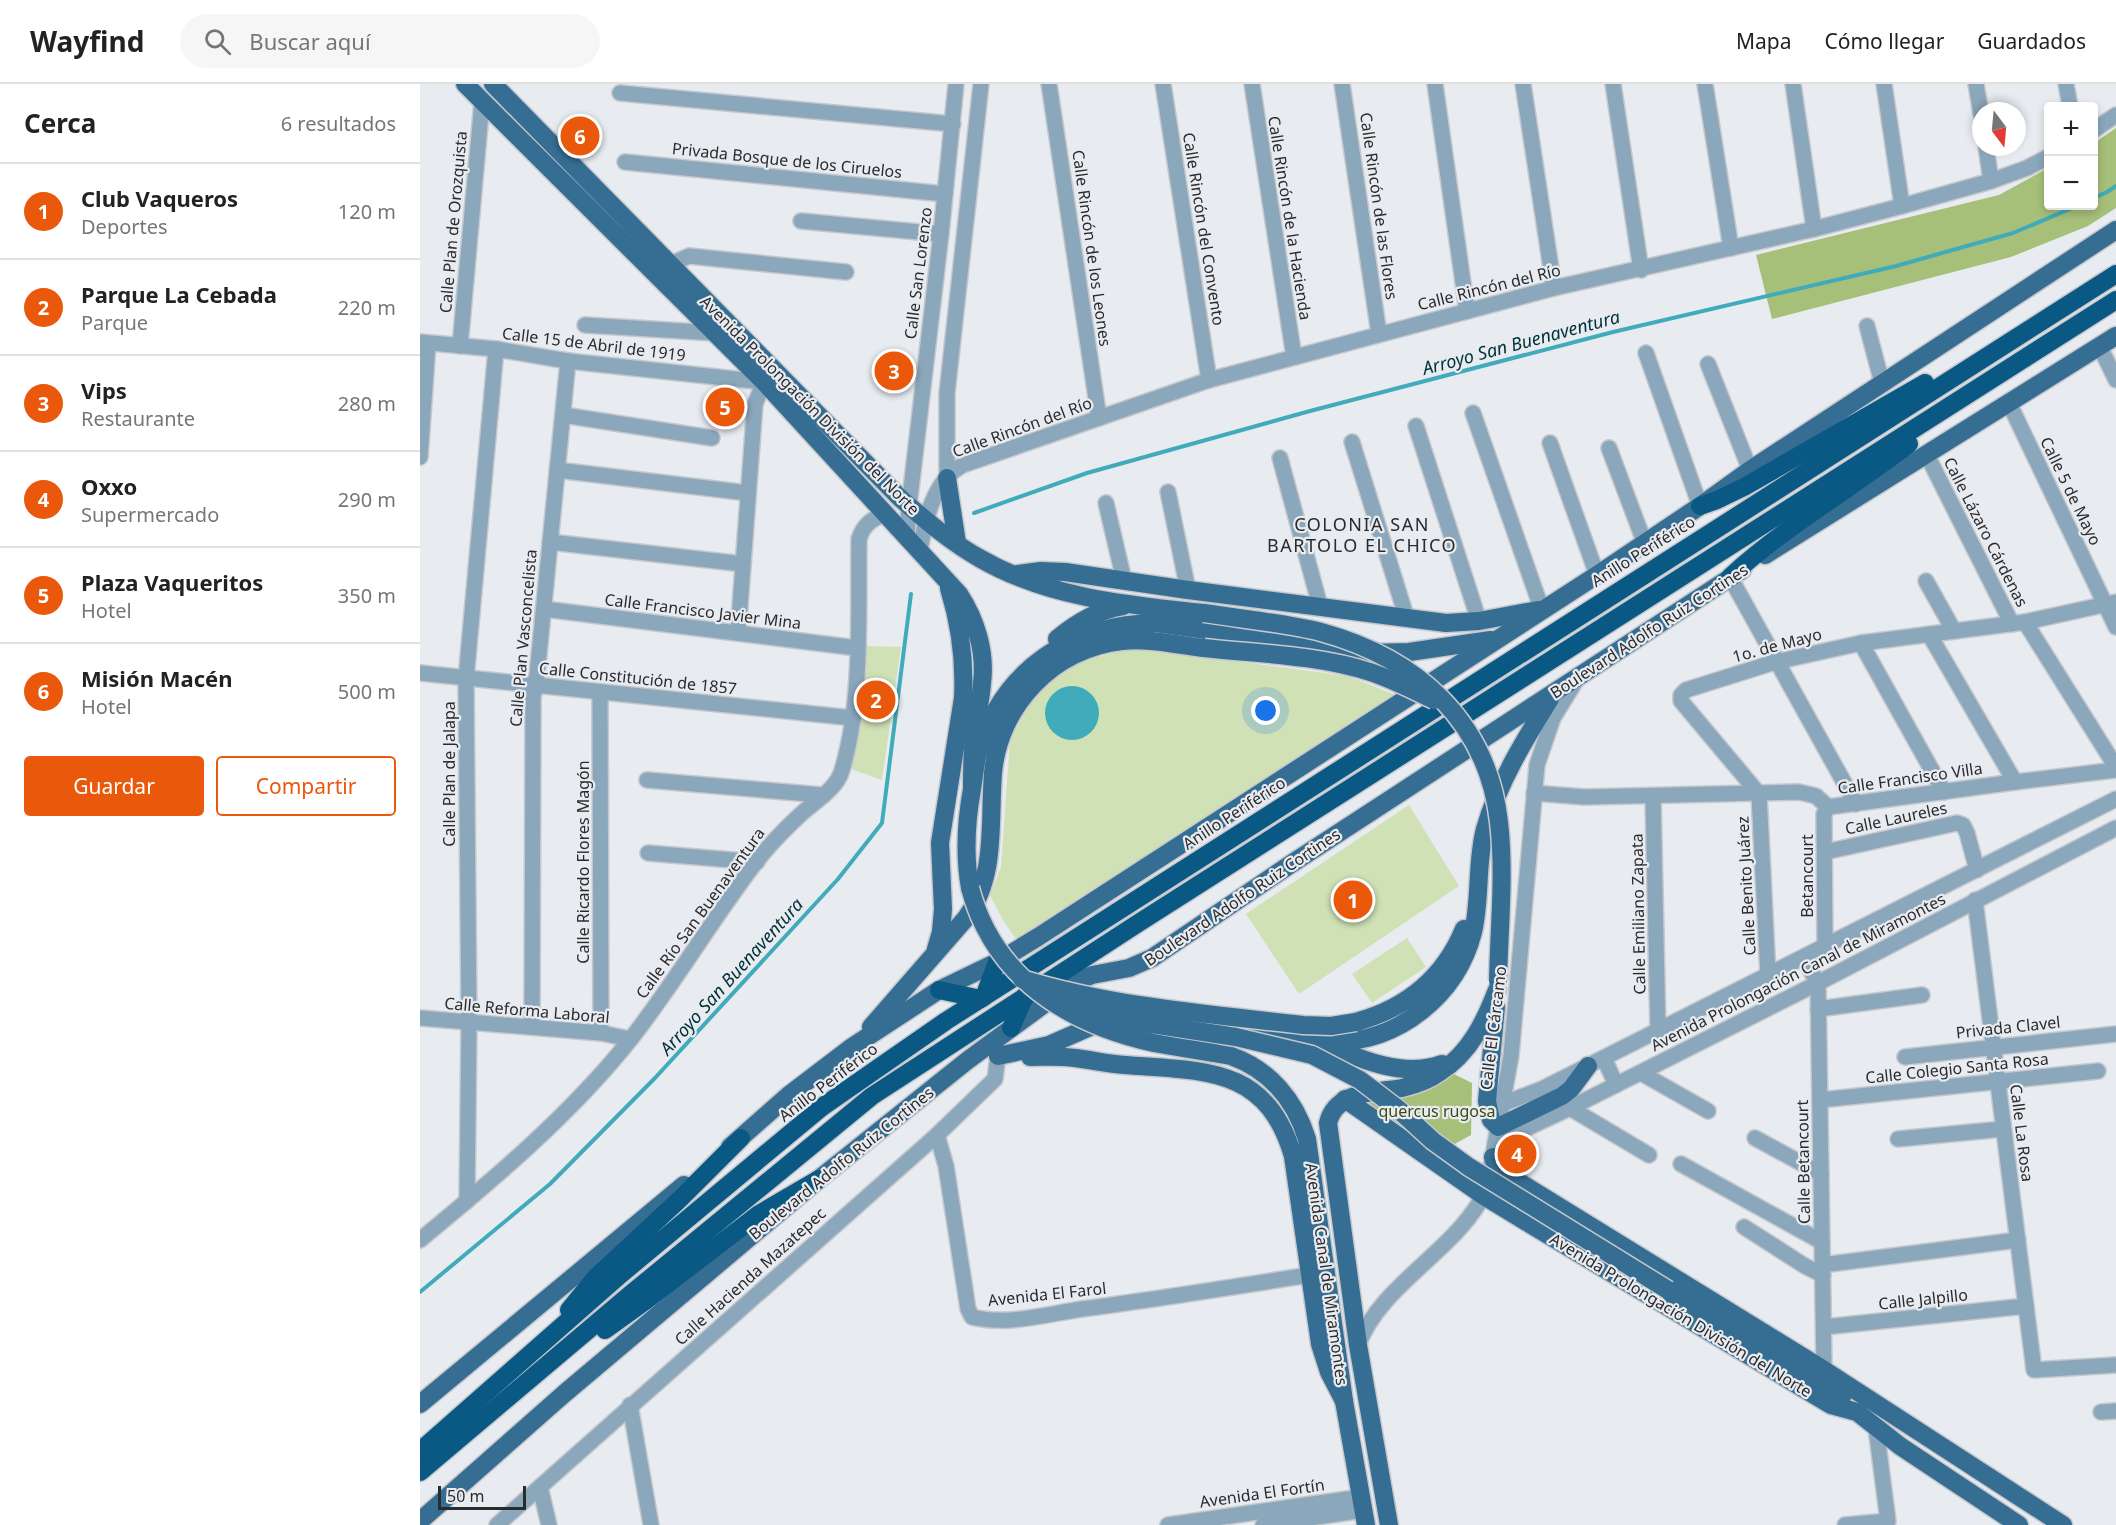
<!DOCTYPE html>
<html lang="es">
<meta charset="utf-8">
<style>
:root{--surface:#fff;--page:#f6f6f6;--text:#222;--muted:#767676;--line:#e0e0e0;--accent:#ea580c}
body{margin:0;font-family:"Noto Sans",sans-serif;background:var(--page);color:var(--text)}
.controls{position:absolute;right:18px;top:18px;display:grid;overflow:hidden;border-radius:6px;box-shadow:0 3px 9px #0003}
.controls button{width:54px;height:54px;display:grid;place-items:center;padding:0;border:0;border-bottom:2px solid var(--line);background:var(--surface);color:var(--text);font:30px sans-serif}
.compass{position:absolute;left:1552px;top:18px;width:54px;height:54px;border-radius:50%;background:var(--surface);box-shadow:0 3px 9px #0003;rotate:164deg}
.scale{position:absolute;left:18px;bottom:15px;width:88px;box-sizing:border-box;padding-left:6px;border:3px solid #2a2b2d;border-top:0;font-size:16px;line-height:21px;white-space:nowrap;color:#2a2b2d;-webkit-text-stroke:4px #e8ebf0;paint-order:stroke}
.you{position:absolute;left:846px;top:627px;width:21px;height:21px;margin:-15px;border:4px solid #fff;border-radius:50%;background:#1a73e8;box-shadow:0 0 0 9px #1a73e833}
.badge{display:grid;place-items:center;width:39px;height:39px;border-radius:50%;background:var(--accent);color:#fff;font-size:20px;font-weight:700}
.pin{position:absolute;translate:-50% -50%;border:3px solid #fff;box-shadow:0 2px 6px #0006}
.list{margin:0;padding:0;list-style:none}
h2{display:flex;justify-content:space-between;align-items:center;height:78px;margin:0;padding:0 24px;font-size:26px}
h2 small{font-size:20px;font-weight:400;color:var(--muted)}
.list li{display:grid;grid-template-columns:39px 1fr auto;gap:18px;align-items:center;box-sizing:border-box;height:96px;padding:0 24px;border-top:2px solid var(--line)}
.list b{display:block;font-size:22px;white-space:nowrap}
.list p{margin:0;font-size:20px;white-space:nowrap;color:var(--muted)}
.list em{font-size:20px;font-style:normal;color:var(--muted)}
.actions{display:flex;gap:12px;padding:18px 24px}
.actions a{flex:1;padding:14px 0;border:2px solid var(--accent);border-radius:6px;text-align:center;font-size:21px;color:var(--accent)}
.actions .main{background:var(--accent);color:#fff}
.icon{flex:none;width:33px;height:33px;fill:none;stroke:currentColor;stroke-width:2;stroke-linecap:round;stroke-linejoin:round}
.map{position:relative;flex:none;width:1696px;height:1441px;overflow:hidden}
header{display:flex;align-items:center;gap:36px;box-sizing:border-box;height:84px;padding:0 30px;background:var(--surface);border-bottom:2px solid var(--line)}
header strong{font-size:28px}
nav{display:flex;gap:33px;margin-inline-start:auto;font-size:21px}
.search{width:420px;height:54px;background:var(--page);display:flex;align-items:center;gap:15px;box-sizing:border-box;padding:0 21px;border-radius:33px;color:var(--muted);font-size:22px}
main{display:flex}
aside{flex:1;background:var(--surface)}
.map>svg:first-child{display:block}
.green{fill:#d0e1b6}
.forest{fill:#a6bf79}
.water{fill:#40abba}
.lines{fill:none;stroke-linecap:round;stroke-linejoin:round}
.stream{stroke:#40abba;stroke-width:4}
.minor-casing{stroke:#c6c8cd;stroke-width:18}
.major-casing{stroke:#c6c8cd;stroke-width:21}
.highway-casing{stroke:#c6c8cd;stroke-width:21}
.minor{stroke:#8ba7bc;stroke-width:15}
.major{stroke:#366e93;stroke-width:18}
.highway{stroke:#095984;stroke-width:18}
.major-bridge-casing{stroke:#c6c8cd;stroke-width:21;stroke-linecap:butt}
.major-bridge{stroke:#366e93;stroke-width:18}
.labels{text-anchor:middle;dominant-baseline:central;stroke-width:4.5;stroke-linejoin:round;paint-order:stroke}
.street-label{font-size:16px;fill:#2a2b2d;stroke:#e8ebf0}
.park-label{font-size:16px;fill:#3a4a17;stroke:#e8ebf0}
.water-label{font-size:18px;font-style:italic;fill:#003239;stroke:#e8ebf0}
.neighbourhood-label{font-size:18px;letter-spacing:1.5px;fill:#2a2b2d;stroke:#e8ebf0}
</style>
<header>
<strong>Wayfind</strong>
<div class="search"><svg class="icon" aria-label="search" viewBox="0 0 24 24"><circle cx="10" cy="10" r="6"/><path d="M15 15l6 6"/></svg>Buscar aquí</div>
<nav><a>Mapa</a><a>Cómo llegar</a><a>Guardados</a></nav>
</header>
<main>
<aside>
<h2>Cerca<small>6 resultados</small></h2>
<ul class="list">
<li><span class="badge">1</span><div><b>Club Vaqueros</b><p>Deportes</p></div><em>120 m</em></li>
<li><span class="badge">2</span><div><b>Parque La Cebada</b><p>Parque</p></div><em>220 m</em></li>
<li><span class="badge">3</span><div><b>Vips</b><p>Restaurante</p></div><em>280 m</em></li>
<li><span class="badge">4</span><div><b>Oxxo</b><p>Supermercado</p></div><em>290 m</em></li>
<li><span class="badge">5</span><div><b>Plaza Vaqueritos</b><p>Hotel</p></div><em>350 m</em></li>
<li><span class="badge">6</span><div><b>Misión Macén</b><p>Hotel</p></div><em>500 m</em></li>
</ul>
<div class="actions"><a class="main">Guardar</a><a>Compartir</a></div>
</aside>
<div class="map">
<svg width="1696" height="1441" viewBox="0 0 1696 1441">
<rect width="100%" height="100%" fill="#e8ebf0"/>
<!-- green -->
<g class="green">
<polygon points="446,562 481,563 462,696 428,684"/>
<polygon points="715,564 928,592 978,612 598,858 583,836 570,811 581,783 590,656 609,620 636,591 668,575"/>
<polygon points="989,721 1039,802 879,910 826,830"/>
<polygon points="987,854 1006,883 952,919 932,890"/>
</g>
<!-- forest -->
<g class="forest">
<polygon points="1696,44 1696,124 1668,142 1591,173 1352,235 1336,171 1579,111 1628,84 1628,122 1674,122 1674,59"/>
<polygon points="1030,988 1052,999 1051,1051 1020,1068 943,1021 952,1013"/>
</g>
<!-- water -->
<circle class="water" cx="652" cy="629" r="27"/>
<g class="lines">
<!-- stream -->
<g class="stream">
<polyline points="1674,114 1687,108 1696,102"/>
<polyline points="554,429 667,389 890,327 1193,248 1476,182 1593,149 1657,122"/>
<polyline points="0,1208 130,1100 235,994 418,795 462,739 491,510"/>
</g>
<!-- minor casing -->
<g class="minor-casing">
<g id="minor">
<polyline points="629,0 679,334"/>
<polyline points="743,0 789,296"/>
<polyline points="832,0 874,273"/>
<polyline points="922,0 959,250"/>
<polyline points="1015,0 1047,227"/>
<polyline points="1103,0 1134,204"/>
<polyline points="1193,0 1221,186"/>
<polyline points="1285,0 1311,164"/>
<polyline points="1373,0 1394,145"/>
<polyline points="1464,0 1482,122"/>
<polyline points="1556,0 1561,30"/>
<polyline points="1646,0 1650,22"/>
<polyline points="200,9 533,40"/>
<polyline points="1674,46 1696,31"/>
<polyline points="1566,63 1571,97"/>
<polyline points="205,78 525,110"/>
<polyline points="381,137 521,150"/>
<polyline points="251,180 269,172 426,188"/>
<polyline points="165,241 295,249"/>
<polyline points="1447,242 1462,299"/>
<polyline points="0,258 76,265 148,277 344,298 335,320 318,549"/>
<polyline points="40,262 62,18"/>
<polyline points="1680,263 1696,296"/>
<polyline points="1226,269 1280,422"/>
<polyline points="1288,280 1330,386"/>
<polyline points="1589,319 1696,543"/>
<polyline points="1053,329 1122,526"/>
<polyline points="143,331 292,354"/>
<polyline points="996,342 1059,537"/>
<polyline points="932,358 987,535"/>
<polyline points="1130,359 1177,491"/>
<polyline points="1189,364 1225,460"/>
<polyline points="1507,371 1592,540"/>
<polyline points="0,373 8,260"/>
<polyline points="860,374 900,522"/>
<polyline points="137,386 328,409"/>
<polyline points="527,394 527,309 561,0"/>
<polyline points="748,408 768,506"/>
<polyline points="686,419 704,496"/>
<polyline points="487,454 489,422 521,150 536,0"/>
<polyline points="130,458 323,480"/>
<path d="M500,467C505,437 513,396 543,381L789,296L1134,204L1394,145L1482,122L1571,97L1607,84L1628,73"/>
<polyline points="1310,493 1436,720"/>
<polyline points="1506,497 1534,547"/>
<polyline points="124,525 437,564"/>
<polyline points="1605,538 1696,683"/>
<polyline points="1509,550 1595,698"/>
<polyline points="1441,559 1524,708"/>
<polyline points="0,589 433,634"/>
<polyline points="180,608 181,949"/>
<polyline points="227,696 402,711"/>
<polyline points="1114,709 1164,713 1379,708 1396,712 1408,723 1595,698 1696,686"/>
<polyline points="1233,713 1238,947"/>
<polyline points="1405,768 1537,739 1543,741 1547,749 1557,786"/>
<polyline points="228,769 337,778"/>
<polyline points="1555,816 1614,1286 1696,1281"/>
<polyline points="1405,863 1404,730 1408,723"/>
<polyline points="1383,874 1398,899 1404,1286"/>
<polyline points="1348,891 1339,710 1261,617 1261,611 1266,606 1355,578 1441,559 1605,538 1696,518"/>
<polyline points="1398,925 1502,911"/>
<polyline points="0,934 181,949 210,955"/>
<polyline points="112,943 113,613 116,601 148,277"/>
<polyline points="1485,973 1696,950"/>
<polyline points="1184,974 1196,1001"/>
<polyline points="1221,989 1288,1027"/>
<polyline points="1400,1016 1678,987"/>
<polyline points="1082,1020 1122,1005 1696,715"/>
<polyline points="1150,1024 1229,1071"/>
<path d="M517,1051L526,1082L548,1225L552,1233C587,1242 627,1230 662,1225C738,1215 813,1203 889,1191"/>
<polyline points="1335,1054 1401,1090"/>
<polyline points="1478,1055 1583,1045"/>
<polyline points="1075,1059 1150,1024 1398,899 1696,744"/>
<polyline points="1261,1080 1402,1158"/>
<polyline points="47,1117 49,938 46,595 76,265"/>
<polyline points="1324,1143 1385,1182 1403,1191"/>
<path d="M0,1156C74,1095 150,1031 210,956C255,899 292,835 336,778C349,761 364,746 380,731C394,718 417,705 422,686C443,617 438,527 439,455C443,442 450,436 464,430"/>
<polyline points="1402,1181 1598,1156"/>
<polyline points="1404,1243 1606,1222"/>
<path d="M938,1261C962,1198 1040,1165 1067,1104L1091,972L1117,681L1133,634L1157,595"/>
<polyline points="210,1321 231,1441"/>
<polyline points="1681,1328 1696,1327"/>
<polyline points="120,1403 129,1441"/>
<polyline points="77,1441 517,1051 575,995 578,972 577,962"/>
<polyline points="748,1441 941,1413"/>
<polyline points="843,1441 944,1426"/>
<polyline points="1425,1441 1468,1437 1456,1344"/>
</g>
</g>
<!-- major casing -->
<g class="major-casing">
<g id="major">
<path d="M45,0L344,298L539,510C556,536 566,568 562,599C561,615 557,630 555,646C552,664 552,683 552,702"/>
<path d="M73,0L480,414C505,436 532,459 561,475C629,514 708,521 784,529"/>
<polyline points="527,394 537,459"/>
<polyline points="1345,471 1696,252"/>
<polyline points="598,490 621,487 645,488 768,506 1026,539 1059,537 1118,526"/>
<path d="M637,555C656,539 678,526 703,522"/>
<path d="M550,804C544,770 546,738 552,705C554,693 555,680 558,669C582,585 652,540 736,539L949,569L989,568L1071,556"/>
<path d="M516,865L521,848L523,825L520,759L543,614C545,576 540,540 529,504"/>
<polyline points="1076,923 1067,1017 1071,1036 1078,1043 1142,1012 1151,1005 1168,982"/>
<path d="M936,938C987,924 1024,894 1044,845"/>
<path d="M451,943L546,834C577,792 569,739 573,689C579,621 634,564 702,557C729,554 757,561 784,564"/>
<path d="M801,943C822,945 843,948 864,952C880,954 897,958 913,958C979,958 1037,911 1053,848C1061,814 1056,779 1065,745C1078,699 1105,655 1130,615"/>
<path d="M907,961C942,976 984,994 1022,980"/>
<polyline points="578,972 629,961 670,943 687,937"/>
<path d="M811,972C850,986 875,1016 887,1055L924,1317L946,1441"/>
<path d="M610,973C625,973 640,972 655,974C672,976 688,980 705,981C784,987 847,982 873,1072L900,1260L909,1288L924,1317"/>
<polyline points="925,1015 1064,1112 1105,1137 1411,1321 1437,1328 1480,1362 1599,1441"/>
<polyline points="310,1063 369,1011 432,963 519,906 577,878 618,853 1177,491 1280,422 1330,386 1696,146"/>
<polyline points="1073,1073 1075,1079 1081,1087 1404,1286 1643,1441"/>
<polyline points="1248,1206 1422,1313"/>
<polyline points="0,1320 264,1101"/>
<polyline points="0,1437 145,1309 399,1095 548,976 653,899 672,891 709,884 732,874 871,780 1322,486"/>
<path d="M969,1441L938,1261L908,1039C916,1006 955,1009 982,1004C995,1001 1009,996 1020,988C1050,969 1065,937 1077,906"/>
</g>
</g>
<!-- highway casing -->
<g class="highway-casing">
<g id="highway">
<polyline points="1280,422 1297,416 1324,403 1505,299"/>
<path d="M1310,493C1365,442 1430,406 1489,360"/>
<polyline points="519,906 561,915"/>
<polyline points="564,913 577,878"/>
<polyline points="591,944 605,912"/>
<polyline points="149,1226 176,1193 259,1116 321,1054"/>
<polyline points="185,1246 224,1218 339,1130 399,1095"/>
<polyline points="0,1367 200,1191 402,1023 526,937 1696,190"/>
<polyline points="0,1388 212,1209 452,1012 720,838 1696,216"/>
</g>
</g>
<!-- minor -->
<use href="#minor" class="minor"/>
<!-- major -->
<use href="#major" class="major"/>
<!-- highway -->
<use href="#highway" class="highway"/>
<!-- major-bridge casing -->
<g class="major-bridge-casing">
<g id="major-bridge">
<path d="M784,529C821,535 866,539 901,548C996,574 1067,636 1079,738C1085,790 1079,845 1078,897"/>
<path d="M784,564C839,570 897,571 950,588C972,595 993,606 1014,616"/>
<path d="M550,804C574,894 648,940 734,959C760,964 786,967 811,972"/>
<path d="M602,895C694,923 789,930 883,941L911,942L936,938"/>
<polyline points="636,905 672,924 712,937 816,953 892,971 940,996 978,1025 1013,1057 1049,1083 1248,1206"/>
</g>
</g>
<!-- major-bridge -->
<use href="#major-bridge" class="major-bridge"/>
</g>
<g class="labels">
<!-- street labels -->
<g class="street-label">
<text transform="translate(367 76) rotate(6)">Privada Bosque de los Ciruelos</text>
<text transform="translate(959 122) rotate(82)">Calle Rincón de las Flores</text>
<text transform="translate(870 134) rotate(81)">Calle Rincón de la Hacienda</text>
<text transform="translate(33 138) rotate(-85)">Calle Plan de Orozquista</text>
<text transform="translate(784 145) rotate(81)">Calle Rincón del Convento</text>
<text transform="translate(672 164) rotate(82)">Calle Rincón de los Leones</text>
<text transform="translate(498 189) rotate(-83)">Calle San Lorenzo</text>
<text transform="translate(1069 203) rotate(-14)">Calle Rincón del Río</text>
<text transform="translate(174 260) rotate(7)">Calle 15 de Abril de 1919</text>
<text transform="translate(390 321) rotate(45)">Avenida Prolongación División del Norte</text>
<text transform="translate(602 343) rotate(-20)">Calle Rincón del Río</text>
<text transform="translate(1651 407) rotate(64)">Calle 5 de Mayo</text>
<text transform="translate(1566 448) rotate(63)">Calle Lázaro Cárdenas</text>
<text transform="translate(1223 467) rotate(-32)">Anillo Periférico</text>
<text transform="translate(283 527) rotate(7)">Calle Francisco Javier Mina</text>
<text transform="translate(1229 547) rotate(-33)">Boulevard Adolfo Ruiz Cortines</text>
<text transform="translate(103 554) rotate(-85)">Calle Plan Vasconcelista</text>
<text transform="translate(1357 561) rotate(-15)">1o. de Mayo</text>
<text transform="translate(218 594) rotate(6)">Calle Constitución de 1857</text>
<text transform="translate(29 690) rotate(-90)">Calle Plan de Jalapa</text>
<text transform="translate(1490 694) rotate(-8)">Calle Francisco Villa</text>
<text transform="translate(814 729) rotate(-33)">Anillo Periférico</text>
<text transform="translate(1476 734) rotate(-12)">Calle Laureles</text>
<text transform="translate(163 778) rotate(-90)">Calle Ricardo Flores Magón</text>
<text transform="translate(1387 792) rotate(-90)">Betancourt</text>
<text transform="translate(1326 802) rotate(-93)">Calle Benito Juárez</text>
<text transform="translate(822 813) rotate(-34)">Boulevard Adolfo Ruiz Cortines</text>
<text transform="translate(280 829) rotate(-54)">Calle Río San Buenaventura</text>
<text transform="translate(1218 830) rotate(-91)">Calle Emiliano Zapata</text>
<text transform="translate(1378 888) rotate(-27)">Avenida Prolongación Canal de Miramontes</text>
<text transform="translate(107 926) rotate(5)">Calle Reforma Laboral</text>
<text transform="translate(1588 943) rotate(-6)">Privada Clavel</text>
<text transform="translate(1073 944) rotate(-83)">Calle El Cárcamo</text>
<text transform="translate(1537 984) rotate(-6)">Calle Colegio Santa Rosa</text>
<text transform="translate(408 998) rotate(-37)">Anillo Periférico</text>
<text transform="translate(1602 1049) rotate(83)">Calle La Rosa</text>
<text transform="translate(1383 1078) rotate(-91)">Calle Betancourt</text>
<text transform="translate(421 1079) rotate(-39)">Boulevard Adolfo Ruiz Cortines</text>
<text transform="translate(907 1190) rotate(82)">Avenida Canal de Miramontes</text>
<text transform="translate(330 1192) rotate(-42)">Calle Hacienda Mazatepec</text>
<text transform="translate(627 1210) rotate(-6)">Avenida El Farol</text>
<text transform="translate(1503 1215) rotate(-6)">Calle Jalpillo</text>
<text transform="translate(1261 1231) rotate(31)">Avenida Prolongación División del Norte</text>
<text transform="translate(842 1409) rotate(-8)">Avenida El Fortín</text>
</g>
<!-- park labels -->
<g class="park-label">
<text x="1017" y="1027">quercus rugosa</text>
</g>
<!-- water labels -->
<g class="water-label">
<text transform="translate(1101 258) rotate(-15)">Arroyo San Buenaventura</text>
<text transform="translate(311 892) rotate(-48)">Arroyo San Buenaventura</text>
</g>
<!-- neighbourhood labels -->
<g class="neighbourhood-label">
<text x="942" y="440">COLONIA SAN<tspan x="942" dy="21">BARTOLO EL CHICO</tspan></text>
</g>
</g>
</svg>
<div class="controls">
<button>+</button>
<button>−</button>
</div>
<svg class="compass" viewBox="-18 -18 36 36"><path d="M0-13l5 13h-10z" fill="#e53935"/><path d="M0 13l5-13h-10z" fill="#767676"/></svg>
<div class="scale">50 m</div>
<div class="you"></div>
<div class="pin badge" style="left:933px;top:816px">1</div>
<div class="pin badge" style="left:456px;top:616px">2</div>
<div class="pin badge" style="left:474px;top:287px">3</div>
<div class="pin badge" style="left:1097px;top:1070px">4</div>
<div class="pin badge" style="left:305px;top:323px">5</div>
<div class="pin badge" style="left:160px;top:52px">6</div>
</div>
</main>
